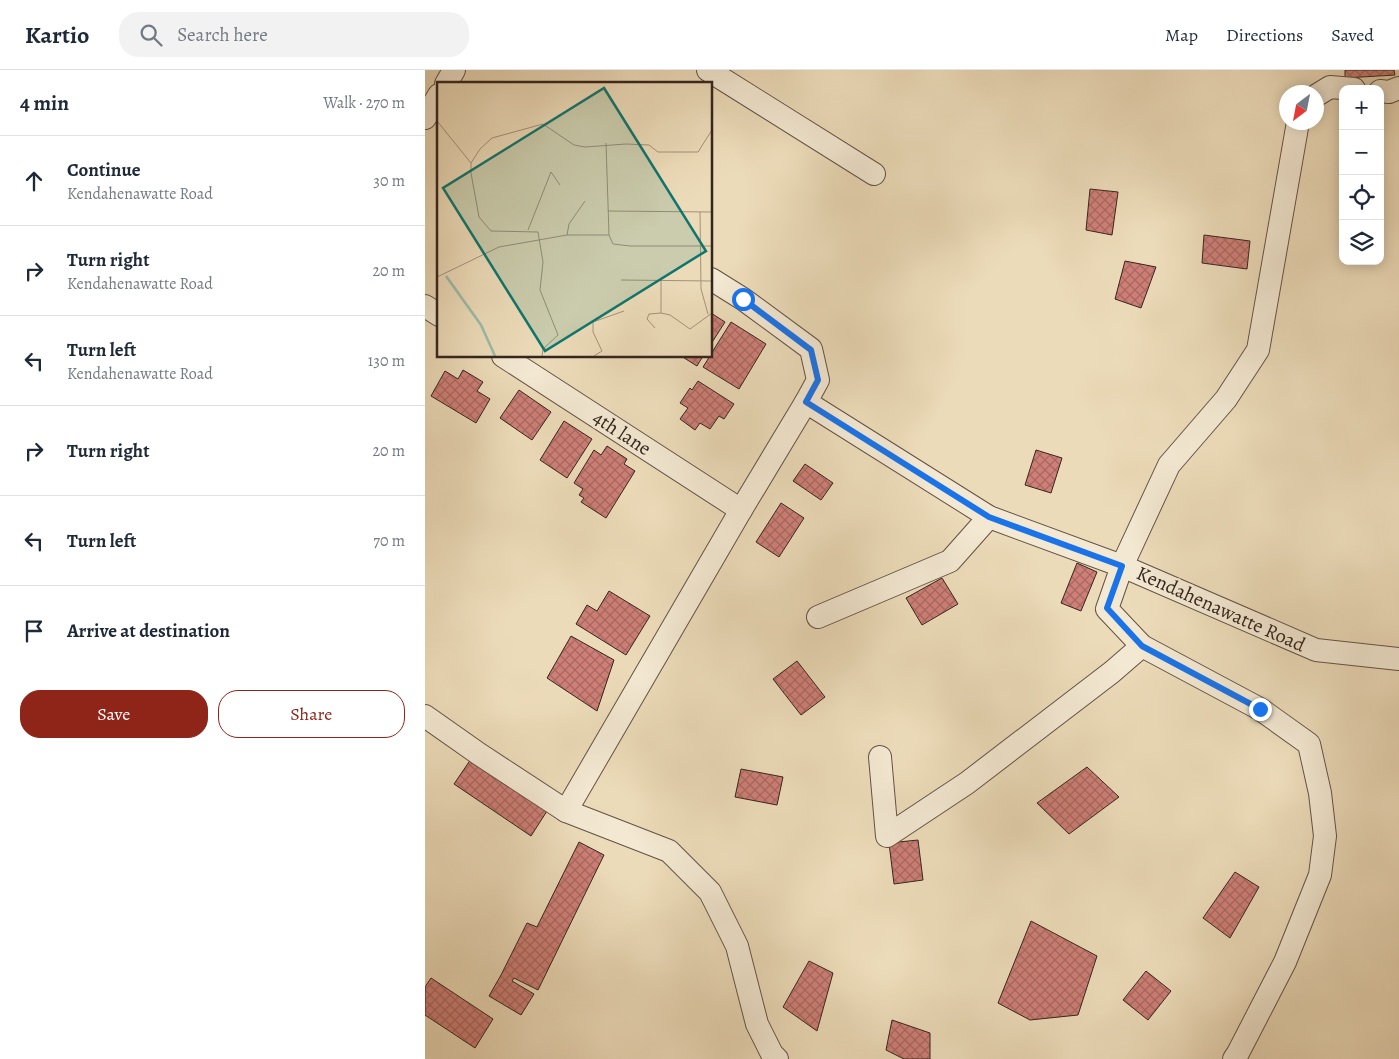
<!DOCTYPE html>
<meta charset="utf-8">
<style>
:root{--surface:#fff;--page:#f2f2f3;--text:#1f2937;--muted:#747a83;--line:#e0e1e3;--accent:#8f2418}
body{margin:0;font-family:Alegreya,serif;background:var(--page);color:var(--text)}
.controls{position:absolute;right:15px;top:15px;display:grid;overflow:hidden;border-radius:10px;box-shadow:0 2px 12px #0003}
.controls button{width:45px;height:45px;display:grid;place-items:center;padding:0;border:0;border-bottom:1px solid var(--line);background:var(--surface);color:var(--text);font:25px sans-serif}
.compass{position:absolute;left:854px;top:15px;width:45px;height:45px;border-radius:50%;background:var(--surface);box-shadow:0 2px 12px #0003;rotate:212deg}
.stop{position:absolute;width:15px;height:15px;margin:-11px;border:4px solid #1a73e8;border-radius:50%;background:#fff}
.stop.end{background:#1a73e8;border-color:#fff;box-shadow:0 1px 5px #0008}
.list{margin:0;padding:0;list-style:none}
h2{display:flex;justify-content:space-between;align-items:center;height:65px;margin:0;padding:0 20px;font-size:21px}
h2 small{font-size:16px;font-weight:400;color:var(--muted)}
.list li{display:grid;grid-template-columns:32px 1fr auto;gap:15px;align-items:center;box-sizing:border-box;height:90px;padding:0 20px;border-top:1px solid var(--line)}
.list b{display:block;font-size:19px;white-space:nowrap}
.list p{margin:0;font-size:16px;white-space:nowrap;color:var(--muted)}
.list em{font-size:16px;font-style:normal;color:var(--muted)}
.actions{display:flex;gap:10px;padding:15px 20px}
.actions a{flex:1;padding:11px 0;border:1px solid var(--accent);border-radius:20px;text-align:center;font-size:18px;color:var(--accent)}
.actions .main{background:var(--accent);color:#fff}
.icon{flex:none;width:28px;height:28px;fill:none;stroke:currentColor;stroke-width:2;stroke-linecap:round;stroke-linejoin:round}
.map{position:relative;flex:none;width:974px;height:989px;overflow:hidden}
header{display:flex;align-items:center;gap:30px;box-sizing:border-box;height:70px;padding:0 25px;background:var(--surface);border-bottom:1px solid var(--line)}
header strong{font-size:24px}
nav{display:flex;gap:28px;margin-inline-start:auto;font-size:18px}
.search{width:350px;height:45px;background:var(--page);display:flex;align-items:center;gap:12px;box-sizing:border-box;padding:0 18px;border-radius:20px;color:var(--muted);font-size:19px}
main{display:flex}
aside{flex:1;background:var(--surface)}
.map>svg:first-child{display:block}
.building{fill:url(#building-cross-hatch);stroke:#35251f}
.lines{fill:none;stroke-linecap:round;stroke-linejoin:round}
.street-casing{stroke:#635246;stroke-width:24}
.street{stroke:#f3e8d2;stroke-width:22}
.route{stroke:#1a73e8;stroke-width:6}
.labels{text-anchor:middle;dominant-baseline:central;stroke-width:5;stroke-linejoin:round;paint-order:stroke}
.street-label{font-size:20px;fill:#35251f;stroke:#f3e8d2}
.inset-river{fill:none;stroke:#9abca9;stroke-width:2.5}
.inset-road{fill:none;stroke:#a3927b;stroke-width:1}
.view{fill:#0f766e;fill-opacity:0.15;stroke:#0f766e;stroke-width:2.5}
.inset-edge{fill:none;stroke:#35251f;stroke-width:2.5}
</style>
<header>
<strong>Kartio</strong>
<div class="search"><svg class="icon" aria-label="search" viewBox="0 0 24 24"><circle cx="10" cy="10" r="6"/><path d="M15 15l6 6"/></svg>Search here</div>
<nav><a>Map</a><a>Directions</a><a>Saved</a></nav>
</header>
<main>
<aside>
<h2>4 min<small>Walk · 270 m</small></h2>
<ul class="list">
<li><svg class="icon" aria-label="ahead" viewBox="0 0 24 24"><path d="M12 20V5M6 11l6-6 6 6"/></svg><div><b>Continue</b><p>Kendahenawatte Road</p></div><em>30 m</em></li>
<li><svg class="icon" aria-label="right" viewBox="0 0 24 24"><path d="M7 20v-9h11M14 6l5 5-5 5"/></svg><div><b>Turn right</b><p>Kendahenawatte Road</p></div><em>20 m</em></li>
<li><svg class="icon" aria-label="left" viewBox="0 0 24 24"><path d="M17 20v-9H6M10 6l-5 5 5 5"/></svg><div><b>Turn left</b><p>Kendahenawatte Road</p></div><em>130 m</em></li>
<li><svg class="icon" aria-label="right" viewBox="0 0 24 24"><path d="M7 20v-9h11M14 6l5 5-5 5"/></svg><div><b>Turn right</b></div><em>20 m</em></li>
<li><svg class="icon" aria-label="left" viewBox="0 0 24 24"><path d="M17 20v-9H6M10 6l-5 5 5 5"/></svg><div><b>Turn left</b></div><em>70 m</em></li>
<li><svg class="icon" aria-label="arrive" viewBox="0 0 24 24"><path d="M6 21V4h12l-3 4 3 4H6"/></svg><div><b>Arrive at destination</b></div></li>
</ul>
<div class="actions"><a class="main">Save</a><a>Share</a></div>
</aside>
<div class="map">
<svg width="974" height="989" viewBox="0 0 974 989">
<defs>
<pattern id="building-cross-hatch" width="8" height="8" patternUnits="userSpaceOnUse" patternTransform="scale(1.25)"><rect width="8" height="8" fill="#ce7f77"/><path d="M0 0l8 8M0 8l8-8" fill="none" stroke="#a86861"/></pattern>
</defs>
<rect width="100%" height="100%" fill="#ecdbb9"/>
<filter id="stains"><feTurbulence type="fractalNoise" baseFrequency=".004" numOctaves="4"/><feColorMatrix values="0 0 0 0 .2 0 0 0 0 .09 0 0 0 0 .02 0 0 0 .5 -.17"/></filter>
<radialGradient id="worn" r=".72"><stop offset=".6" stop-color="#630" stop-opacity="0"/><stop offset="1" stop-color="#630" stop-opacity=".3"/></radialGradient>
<!-- building -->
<g class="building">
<polygon points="920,0 969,0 970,5 920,8"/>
<polygon points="665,119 693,122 687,165 661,160"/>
<polygon points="779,165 825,171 822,199 777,193"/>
<polygon points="700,191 731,197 716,238 690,229"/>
<polygon points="286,243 300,252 286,274"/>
<polygon points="306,252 341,274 314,319 278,297 285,286 286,286 286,284"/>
<polygon points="256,286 278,286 272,296"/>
<polygon points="38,300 58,312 52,321 65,329 51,353 6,326 20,301 33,309"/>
<polygon points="273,311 309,334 299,349 294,346 285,359 275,353 270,360 255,349 263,338 255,333 265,318 267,320"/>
<polygon points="94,320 126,342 107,370 75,348"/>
<polygon points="139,351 167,369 142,408 115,390"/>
<polygon points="182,376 202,389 199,394 210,401 181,448 156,432 159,428 154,425 158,419 149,413 169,380 176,385"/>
<polygon points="611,380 637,388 626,423 600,415"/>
<polygon points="380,394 408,413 396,430 368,411"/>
<polygon points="356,433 379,448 354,487 331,472"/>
<polygon points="652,493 672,502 656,541 636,533"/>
<polygon points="517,508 533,534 497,555 481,528"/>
<polygon points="184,521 225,546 201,585 151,554 162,535 172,541"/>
<polygon points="146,566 189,590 172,641 122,608"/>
<polygon points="372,591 400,627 376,645 348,609"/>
<polygon points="46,689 122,741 106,766 29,714"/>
<polygon points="662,697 694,727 644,764 612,733"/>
<polygon points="316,699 358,707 352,735 310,727"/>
<polygon points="493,770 498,810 469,814 464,773"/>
<polygon points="154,772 179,785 113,920 89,908 87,911 109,924 96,945 64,926 76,905 102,853 112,857"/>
<polygon points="810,802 834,817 805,868 778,848"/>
<polygon points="606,851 672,886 653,945 605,950 573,933"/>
<polygon points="384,891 408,903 392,961 358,937"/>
<polygon points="721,901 746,921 723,950 698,930"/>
<polygon points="6,908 68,949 50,978 0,945 0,917"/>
<polygon points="467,950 505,963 505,989 479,989 461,980"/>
</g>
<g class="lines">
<!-- street casing -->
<g class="street-casing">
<g id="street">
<polyline points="283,0 449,104"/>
<polyline points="21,14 29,0"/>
<polyline points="955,21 964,22 974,18"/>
<polyline points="892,25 905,17 929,19"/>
<polyline points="0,48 14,25"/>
<polyline points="286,209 318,229 386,279 393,310 381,332 564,447 697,496 891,580 974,589"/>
<polyline points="0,236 14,245"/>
<polyline points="78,286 316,440"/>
<polyline points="393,547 525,491 564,447"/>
<polyline points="0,646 54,684 141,741 244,781 285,822 312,876 332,954 347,984 352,989"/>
<polyline points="455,687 462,766 542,713 687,602 717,576"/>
<polyline points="141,741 316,440 381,332"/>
<polyline points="809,989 813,983 860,892 895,805 900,766 895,723 884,674 835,639 717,576 682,539 697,496 744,395 801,329 833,280 873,52"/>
</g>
</g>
<!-- street -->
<use href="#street" class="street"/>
</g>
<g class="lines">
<!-- route -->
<polyline class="route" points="318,229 386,280 393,310 381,332 564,447 697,496 682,538 717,576 835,639"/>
</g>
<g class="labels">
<!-- street labels -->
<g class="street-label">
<text transform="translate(197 363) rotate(33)">4th lane</text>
<text transform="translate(796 539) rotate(24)">Kendahenawatte Road</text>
</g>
</g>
<!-- overview -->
<g transform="translate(12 12)">
<rect width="275" height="275" fill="#ecdbb9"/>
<path class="inset-river" d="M9,194L44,243L58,274"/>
<path class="inset-road" d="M0,39L34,81M169,61L172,153M171,129L275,130M263,130L264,207L271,232M91,148L114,90L123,103M130,153L132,142L148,119M0,195L62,165L130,153H172L176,162L193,164H275M184,198L275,199M224,198V231L233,233L253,247L275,231M218,246L210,237L212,232L224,231M105,274L106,267L121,253L103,208L106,180L101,150L54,149L42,135L34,91V81L43,67L55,56L106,42L137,63L148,65L189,62L212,63L221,70H261L275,48M157,274L165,269L156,250V240L187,229"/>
<path class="view" d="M167,6L269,169L108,269L6,106Z"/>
<rect width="275" height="275" class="inset-edge"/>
</g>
<rect width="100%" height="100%" filter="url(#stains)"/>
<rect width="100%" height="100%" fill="url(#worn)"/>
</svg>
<div class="controls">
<button>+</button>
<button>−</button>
<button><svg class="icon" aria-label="locate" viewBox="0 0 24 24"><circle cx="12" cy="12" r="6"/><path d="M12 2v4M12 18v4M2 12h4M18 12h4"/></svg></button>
<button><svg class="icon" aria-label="layers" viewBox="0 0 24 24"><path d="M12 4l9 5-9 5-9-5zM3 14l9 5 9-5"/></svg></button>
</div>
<svg class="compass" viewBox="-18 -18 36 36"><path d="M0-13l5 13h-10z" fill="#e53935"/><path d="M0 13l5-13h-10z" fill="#747a83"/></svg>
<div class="stop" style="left:318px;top:229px"></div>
<div class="stop end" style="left:835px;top:639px"></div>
</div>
</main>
